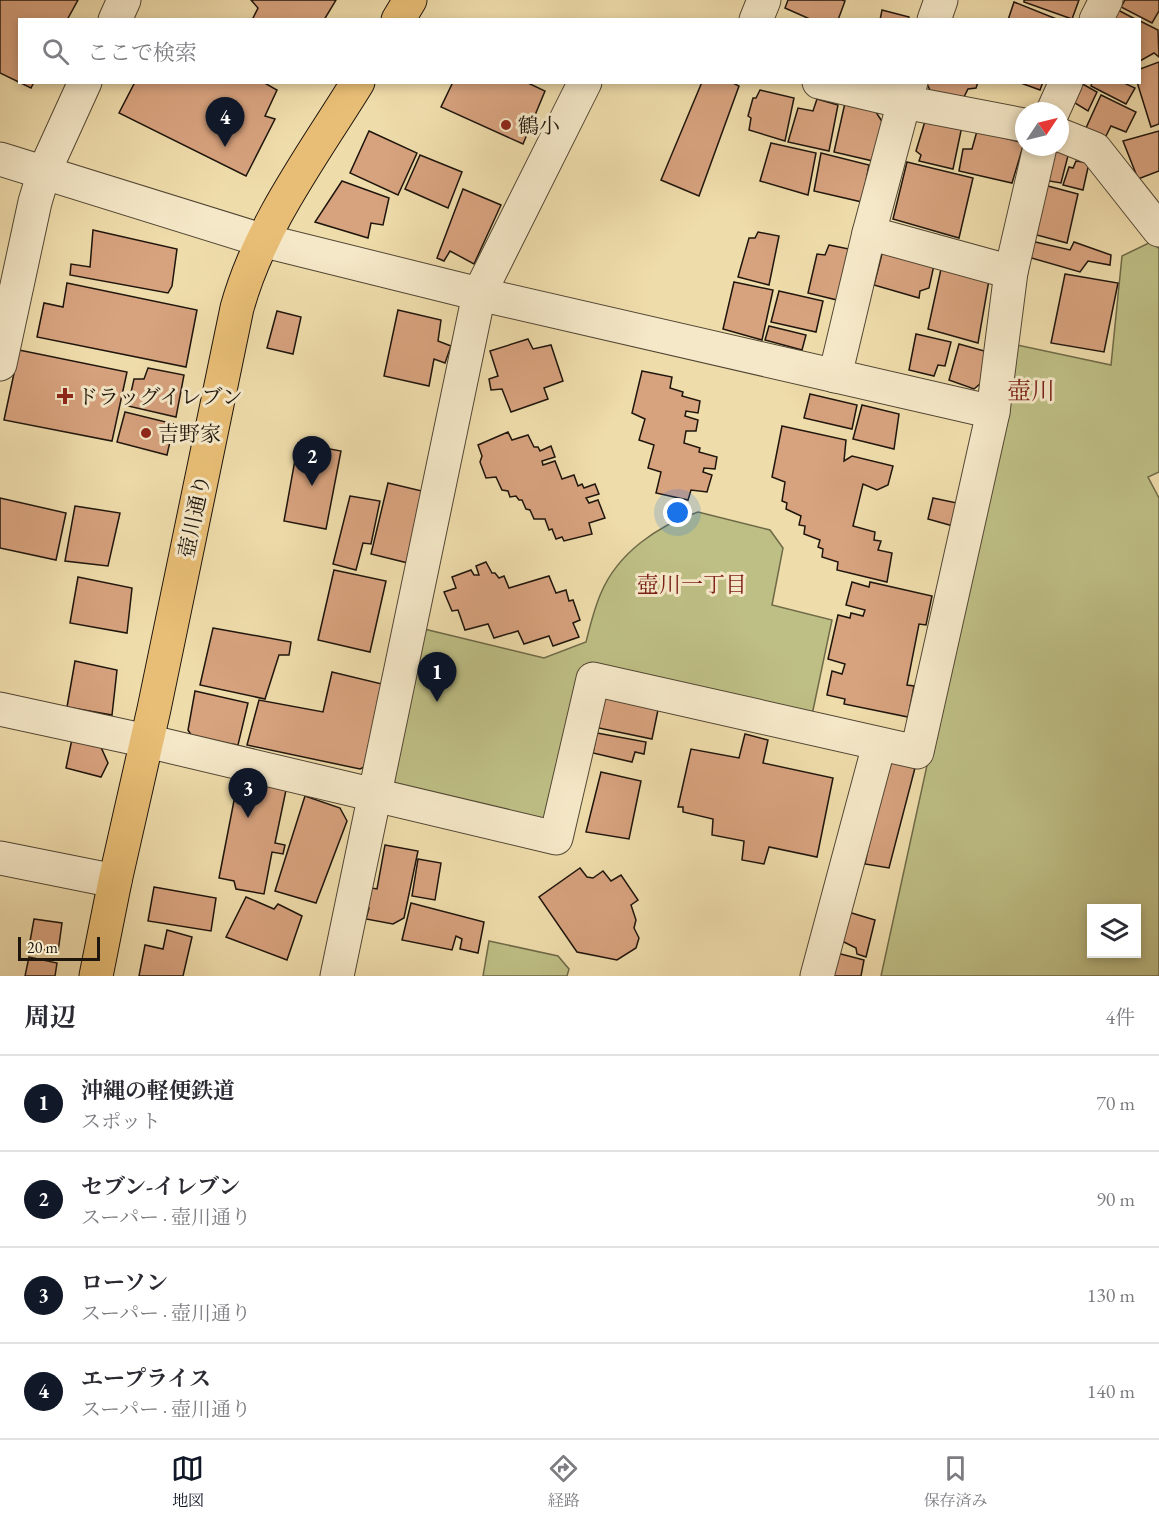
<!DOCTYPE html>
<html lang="ja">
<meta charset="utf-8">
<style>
:root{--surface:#fff;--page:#f2f2f3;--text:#2b2b33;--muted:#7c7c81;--line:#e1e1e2;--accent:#111827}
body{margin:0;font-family:"EB Garamond","Noto Serif JP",serif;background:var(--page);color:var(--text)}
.controls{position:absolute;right:18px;bottom:18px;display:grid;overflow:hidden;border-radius:0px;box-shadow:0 3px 9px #0003}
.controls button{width:54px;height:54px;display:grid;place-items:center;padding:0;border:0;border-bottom:2px solid var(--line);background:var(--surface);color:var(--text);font:30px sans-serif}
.compass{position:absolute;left:1015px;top:102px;width:54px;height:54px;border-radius:50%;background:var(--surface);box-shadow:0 3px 9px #0003;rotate:55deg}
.scale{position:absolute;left:18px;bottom:15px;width:82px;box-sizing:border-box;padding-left:6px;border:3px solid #1e150c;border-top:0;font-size:16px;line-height:21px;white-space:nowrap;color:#1e150c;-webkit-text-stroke:4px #f5e8c8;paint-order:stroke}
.you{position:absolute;left:678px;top:513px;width:21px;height:21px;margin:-15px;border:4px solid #fff;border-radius:50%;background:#1a73e8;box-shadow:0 0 0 9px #1a73e833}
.badge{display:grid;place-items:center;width:39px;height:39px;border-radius:50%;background:var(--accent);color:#fff;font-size:20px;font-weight:700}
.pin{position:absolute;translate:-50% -50px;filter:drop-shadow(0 2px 3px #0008)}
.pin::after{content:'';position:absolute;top:32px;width:21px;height:18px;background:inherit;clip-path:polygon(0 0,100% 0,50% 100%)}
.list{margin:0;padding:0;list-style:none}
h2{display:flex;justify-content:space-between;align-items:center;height:78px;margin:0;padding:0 24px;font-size:26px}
h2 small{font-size:20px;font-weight:400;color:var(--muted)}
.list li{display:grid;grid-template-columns:39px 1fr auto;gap:18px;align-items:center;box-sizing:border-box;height:96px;padding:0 24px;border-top:2px solid var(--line)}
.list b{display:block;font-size:22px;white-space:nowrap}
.list p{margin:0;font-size:20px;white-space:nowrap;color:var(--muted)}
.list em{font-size:20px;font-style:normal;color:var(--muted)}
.icon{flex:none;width:33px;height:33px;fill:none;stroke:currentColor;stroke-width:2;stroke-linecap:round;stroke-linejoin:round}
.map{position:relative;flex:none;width:1159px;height:976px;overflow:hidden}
.search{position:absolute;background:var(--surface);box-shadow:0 3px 9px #0003;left:18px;right:18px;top:18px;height:66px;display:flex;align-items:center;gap:15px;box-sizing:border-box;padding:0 21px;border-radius:0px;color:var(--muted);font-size:22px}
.sheet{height:462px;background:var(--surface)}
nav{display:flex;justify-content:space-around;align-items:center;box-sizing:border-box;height:84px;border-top:2px solid var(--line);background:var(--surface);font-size:16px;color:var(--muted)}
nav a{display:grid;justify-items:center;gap:3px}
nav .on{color:var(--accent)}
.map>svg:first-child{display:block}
.green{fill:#bebf85;stroke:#6e6a48;stroke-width:1.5;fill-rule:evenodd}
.building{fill:#d7a27e;stroke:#1e150c;stroke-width:1.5}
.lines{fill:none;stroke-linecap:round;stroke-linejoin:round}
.minor-casing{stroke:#524734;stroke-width:35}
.highway-casing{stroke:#1e150c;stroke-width:35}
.minor{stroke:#f5e8c8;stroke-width:33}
.highway{stroke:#e8be76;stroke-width:33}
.poi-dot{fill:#8f2418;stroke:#f5e8c8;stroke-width:2}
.labels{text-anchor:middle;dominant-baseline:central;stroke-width:6;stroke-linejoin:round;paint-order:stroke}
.poi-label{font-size:21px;fill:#1e150c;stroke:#f5e8c8;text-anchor:start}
.street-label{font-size:21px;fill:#1e150c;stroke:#f5e8c8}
.neighbourhood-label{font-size:22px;fill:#7a1f14;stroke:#f5e8c8}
.quarter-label{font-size:24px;fill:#7a1f14;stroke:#f5e8c8}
</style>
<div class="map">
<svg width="1159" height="976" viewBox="0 0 1159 976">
<rect width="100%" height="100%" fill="#efdcab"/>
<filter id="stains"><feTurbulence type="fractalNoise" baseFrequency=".00333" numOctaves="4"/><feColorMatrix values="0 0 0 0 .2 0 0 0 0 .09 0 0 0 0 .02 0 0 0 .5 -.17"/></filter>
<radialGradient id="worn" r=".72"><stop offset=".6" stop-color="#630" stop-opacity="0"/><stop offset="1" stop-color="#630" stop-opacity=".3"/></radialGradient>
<!-- green -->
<g class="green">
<path d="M1153,241L1159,249V472L1148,477L1159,498V976H881L1002,422L1013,344L1111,365L1122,256ZM1092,908H1136V954H1092Z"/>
<path d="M698,512L770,530L783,548L772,605L832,620L812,715L584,665L554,807L544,819L400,791L390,775L424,629L544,658L586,642C590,626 594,609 601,593C618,553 657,526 698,512Z"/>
<polygon points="489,941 558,956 569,969 567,976 483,976"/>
</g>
<!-- building -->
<g class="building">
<polygon points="0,0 78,0 67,20 20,20 20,82 34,82 31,88 0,73"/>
<polygon points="251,0 336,0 324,20 252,20 258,8"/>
<polygon points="788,0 842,0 845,1 838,20 812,20 785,8"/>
<polygon points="1024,0 1079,0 1072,19 1024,2"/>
<polygon points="1125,0 1159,0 1159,11 1152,23 1121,7"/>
<polygon points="1014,2 1059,20 1008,20"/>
<polygon points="882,10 909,17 908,20 880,20"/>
<polygon points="1118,10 1137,20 1114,20"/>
<polygon points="1140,21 1158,30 1159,57 1154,53 1140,61"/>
<polygon points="1159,62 1159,124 1151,127 1137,82 1140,82 1140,69"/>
<polygon points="135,82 263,82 277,90 265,116 275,119 246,176 119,113"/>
<polygon points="453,82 526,82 545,91 523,144 441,107"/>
<polygon points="702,82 731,82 739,86 699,196 661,180"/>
<polygon points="926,82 978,82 976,88 968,89 964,97 931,92"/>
<polygon points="1018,82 1043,82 1040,90"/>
<polygon points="1079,82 1097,92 1088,111 1070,100"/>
<polygon points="1092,82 1127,82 1126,84 1135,88 1126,104 1091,86"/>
<polygon points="760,90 794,98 785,141 749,130 751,118 748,116 753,98 756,98"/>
<polygon points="1101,95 1136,112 1126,132 1111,126 1105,138 1086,128"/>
<polygon points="817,99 838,105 829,151 788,142 798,108 813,111"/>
<polygon points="845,103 874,109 883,123 873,161 834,152"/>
<polygon points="926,118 962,126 953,169 919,161 921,155 916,151"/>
<polygon points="369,131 417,153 398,195 350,173"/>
<polygon points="977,131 1024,143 1012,183 959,171 963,149 972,149"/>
<polygon points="1159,131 1159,171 1138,179 1123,141"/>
<polygon points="771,143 816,153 808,195 760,181"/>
<polygon points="1071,144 1061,183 1043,180 1055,147"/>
<polygon points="821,153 869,165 862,202 814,191"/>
<polygon points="420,155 462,172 448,208 405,189"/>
<polygon points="1076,161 1089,163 1083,190 1063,185 1069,167 1073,168"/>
<polygon points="907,162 973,178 959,238 893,219"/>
<polygon points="342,181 389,198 383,225 371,223 368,238 315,222"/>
<polygon points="1044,185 1078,194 1067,243 1033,234"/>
<polygon points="463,189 501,205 474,264 450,251 444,261 437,258"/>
<polygon points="93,230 177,249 172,286 168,293 70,275 71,264 90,267"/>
<polygon points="758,232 779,236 769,285 738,277 749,238 755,238"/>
<polygon points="1031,241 1070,250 1074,242 1111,255 1110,265 1088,261 1080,272 1028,257"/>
<polygon points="829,245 849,249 837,300 808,293 817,254 825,255"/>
<polygon points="884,246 934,265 929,288 920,291 919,298 874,285"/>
<polygon points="941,269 989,280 978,343 928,329"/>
<polygon points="1065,274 1118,283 1104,352 1051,343"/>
<polygon points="734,282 773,290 762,340 723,329"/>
<polygon points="67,283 197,310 186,367 37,337 44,303 63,307"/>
<polygon points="779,291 823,301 816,332 771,322"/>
<polygon points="398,310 441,320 438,341 451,346 445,363 434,359 429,386 384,376"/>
<polygon points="277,311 301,317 293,354 267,348"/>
<polygon points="769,326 806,335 802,350 765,340"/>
<polygon points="916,334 951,342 945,366 938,365 934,376 909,370"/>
<polygon points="528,339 533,349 551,345 563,381 544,388 548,399 511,412 502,389 491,390 489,379 498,376 490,351"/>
<polygon points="959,344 988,352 981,383 974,389 949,380"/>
<polygon points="19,350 127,372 112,441 4,420"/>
<polygon points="148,368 184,375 176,417 128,406 134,379 144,379"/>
<polygon points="642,371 672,377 670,388 683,392 682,396 700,401 698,413 686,411 685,416 698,420 696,431 686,431 684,443 700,448 699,452 717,457 715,469 704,468 703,472 712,475 707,492 691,490 688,500 656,493 661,472 648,468 654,445 639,440 645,419 632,413"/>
<polygon points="810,394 857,405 852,429 804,418"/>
<polygon points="862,405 899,414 894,449 853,439"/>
<polygon points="125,412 174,424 167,455 117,442"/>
<polygon points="782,426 846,440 844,461 852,456 893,466 888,485 877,490 863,484 853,526 875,532 874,540 881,541 878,550 892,553 887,582 837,570 838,562 822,557 823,549 818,547 820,540 804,534 805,526 799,525 801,516 786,509 787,503 782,501 785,482 772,477"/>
<polygon points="508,432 512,440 528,435 534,447 538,447 540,451 551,446 555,457 542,461 543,465 555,461 562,479 574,475 578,486 582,484 584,488 595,484 599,494 586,498 589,503 598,500 605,518 589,523 592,534 564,541 562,537 556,539 552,529 549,530 545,519 534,519 530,510 526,509 522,500 519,500 516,496 510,497 508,491 502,490 496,477 486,478 480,462 482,456 478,445"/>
<polygon points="298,443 341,451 326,529 284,521"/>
<polygon points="388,483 422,491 408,563 371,554"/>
<polygon points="350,496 380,501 371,544 363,543 356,570 333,564"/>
<polygon points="0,498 66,513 56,560 0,548"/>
<polygon points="933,498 957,503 953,526 928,519"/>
<polygon points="75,506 120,513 108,566 65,561"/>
<polygon points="486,562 492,573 495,573 499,578 504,576 509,588 549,576 556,593 566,590 569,601 573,600 580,620 573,623 579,637 553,646 549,636 524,644 518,631 494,638 488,624 465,630 458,610 452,611 444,592 456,588 452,577 471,570 474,575 479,575 476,566"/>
<polygon points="334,570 386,581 370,652 318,640"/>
<polygon points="78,577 132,588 127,633 70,623"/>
<polygon points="852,582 869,587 870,582 932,596 926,625 919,624 907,685 914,686 908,717 844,704 845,699 827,695 832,671 842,674 845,664 828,659 838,615 850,618 851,613 863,616 865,610 846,605"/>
<polygon points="213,628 291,642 289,655 279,655 265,699 200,685"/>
<polygon points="75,661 117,670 112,715 67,707"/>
<polygon points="332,672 382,684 364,767 360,769 247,745 259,700 323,712"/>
<polygon points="195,691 248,703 238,745 193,738 188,730"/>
<polygon points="610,695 659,705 652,739 594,727 599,701"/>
<polygon points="597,733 646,742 644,754 635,752 632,762 593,753"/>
<polygon points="745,734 768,740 763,763 833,778 817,857 769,847 764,864 742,860 744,841 712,835 713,819 683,812 683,807 678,807 691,749 739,758"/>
<polygon points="72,739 100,745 108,763 101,777 66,768"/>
<polygon points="887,758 916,764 889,868 865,864"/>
<polygon points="601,772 641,781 629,839 586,832"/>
<polygon points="238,780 286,790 275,843 285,845 283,854 272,852 264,894 236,889 234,881 219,878"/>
<polygon points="305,796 340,808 347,821 316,903 275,891"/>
<polygon points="385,845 418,851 404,918 393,924 366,919 369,908 361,905 366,887 377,889"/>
<polygon points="418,859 441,863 435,900 412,896"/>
<polygon points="580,868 587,877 593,878 603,871 611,881 621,875 638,900 631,905 636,920 634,928 639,938 636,948 617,960 577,952 539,897"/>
<polygon points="154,887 216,898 211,931 148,921"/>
<polygon points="246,897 274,909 278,904 302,916 287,960 226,937"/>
<polygon points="411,903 484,922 478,953 460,949 462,939 456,936 452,950 402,940"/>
<polygon points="845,911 875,920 866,957 857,954 856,948 840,940"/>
<polygon points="34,919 62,923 58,952 29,947"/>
<polygon points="167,930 192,937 183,976 139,976 145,945 163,949"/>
<polygon points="837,953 864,960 861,976 833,976"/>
<polygon points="29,957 57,963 55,976 25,976"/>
</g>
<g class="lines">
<!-- minor casing -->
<g class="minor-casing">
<g id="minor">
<polyline points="115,20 124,0"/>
<polyline points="756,20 764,0"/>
<polyline points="934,20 941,0"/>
<polyline points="1096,20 1106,0"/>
<polyline points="819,82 904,102 1024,125"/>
<polyline points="1053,111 1066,82"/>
<polyline points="1060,135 1095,149 1159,230"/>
<polyline points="0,159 261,240 479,294 993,412"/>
<polyline points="869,233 1011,272"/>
<polyline points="0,364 35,202 44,172 85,82"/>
<polyline points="835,376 869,233 904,102 911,82"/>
<polyline points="0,709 147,741 556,838 593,679 917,752 993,412 1011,272 1040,147"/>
<polyline points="0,858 115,881"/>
<polyline points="337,976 479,294 585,82"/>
<polyline points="817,976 879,745"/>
</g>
</g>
<!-- highway casing -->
<g class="highway-casing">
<g id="highway">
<polyline points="398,20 410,0"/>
<path d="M96,976L115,881L154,709L237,308C260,225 313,155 358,82"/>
</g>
</g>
<!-- minor -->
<use href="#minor" class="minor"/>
<!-- highway -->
<use href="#highway" class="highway"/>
</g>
<!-- markers -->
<g class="poi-dot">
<circle cx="506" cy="125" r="6"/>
<path d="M62 387h6v6h6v6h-6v6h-6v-6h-6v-6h6z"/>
<circle cx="146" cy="433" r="6"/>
</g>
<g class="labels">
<!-- poi labels -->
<g class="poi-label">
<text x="518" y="125">鶴小</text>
<text x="77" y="396">ドラッグイレブン</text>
<text x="158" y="433">吉野家</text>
</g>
<!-- street labels -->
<g class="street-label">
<text transform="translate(194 516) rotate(-78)">壺川通り</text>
</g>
<!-- neighbourhood labels -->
<g class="neighbourhood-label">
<text x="692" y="584">壺川一丁目</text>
</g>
<!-- quarter labels -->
<g class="quarter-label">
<text x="1031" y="390">壺川</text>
</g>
</g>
<rect width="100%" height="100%" filter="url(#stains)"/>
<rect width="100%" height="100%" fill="url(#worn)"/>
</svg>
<div class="controls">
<button><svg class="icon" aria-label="layers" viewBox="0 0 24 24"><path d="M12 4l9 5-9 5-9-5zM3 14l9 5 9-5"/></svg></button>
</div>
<svg class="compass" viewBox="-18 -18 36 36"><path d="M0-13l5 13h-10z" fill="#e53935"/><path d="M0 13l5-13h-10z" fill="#7c7c81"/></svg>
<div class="scale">20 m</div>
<div class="you"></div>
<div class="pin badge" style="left:437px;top:702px">1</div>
<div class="pin badge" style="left:312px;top:486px">2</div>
<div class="pin badge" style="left:248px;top:818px">3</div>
<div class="pin badge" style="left:225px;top:147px">4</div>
<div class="search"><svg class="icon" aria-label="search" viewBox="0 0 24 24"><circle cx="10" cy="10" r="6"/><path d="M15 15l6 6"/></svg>ここで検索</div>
</div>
<section class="sheet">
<h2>周辺<small>4件</small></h2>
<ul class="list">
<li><span class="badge">1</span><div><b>沖縄の軽便鉄道</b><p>スポット</p></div><em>70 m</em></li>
<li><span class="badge">2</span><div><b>セブン-イレブン</b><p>スーパー · 壺川通り</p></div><em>90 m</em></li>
<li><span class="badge">3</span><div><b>ローソン</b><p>スーパー · 壺川通り</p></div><em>130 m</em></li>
<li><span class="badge">4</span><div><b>エープライス</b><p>スーパー · 壺川通り</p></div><em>140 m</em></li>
</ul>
</section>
<nav>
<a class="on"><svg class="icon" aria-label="map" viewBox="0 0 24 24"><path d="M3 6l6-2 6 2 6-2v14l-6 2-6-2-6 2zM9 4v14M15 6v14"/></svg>地図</a>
<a><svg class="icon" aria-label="directions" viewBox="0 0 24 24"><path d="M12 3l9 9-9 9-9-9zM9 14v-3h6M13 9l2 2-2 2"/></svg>経路</a>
<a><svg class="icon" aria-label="saved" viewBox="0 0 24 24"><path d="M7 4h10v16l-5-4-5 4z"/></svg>保存済み</a>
</nav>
